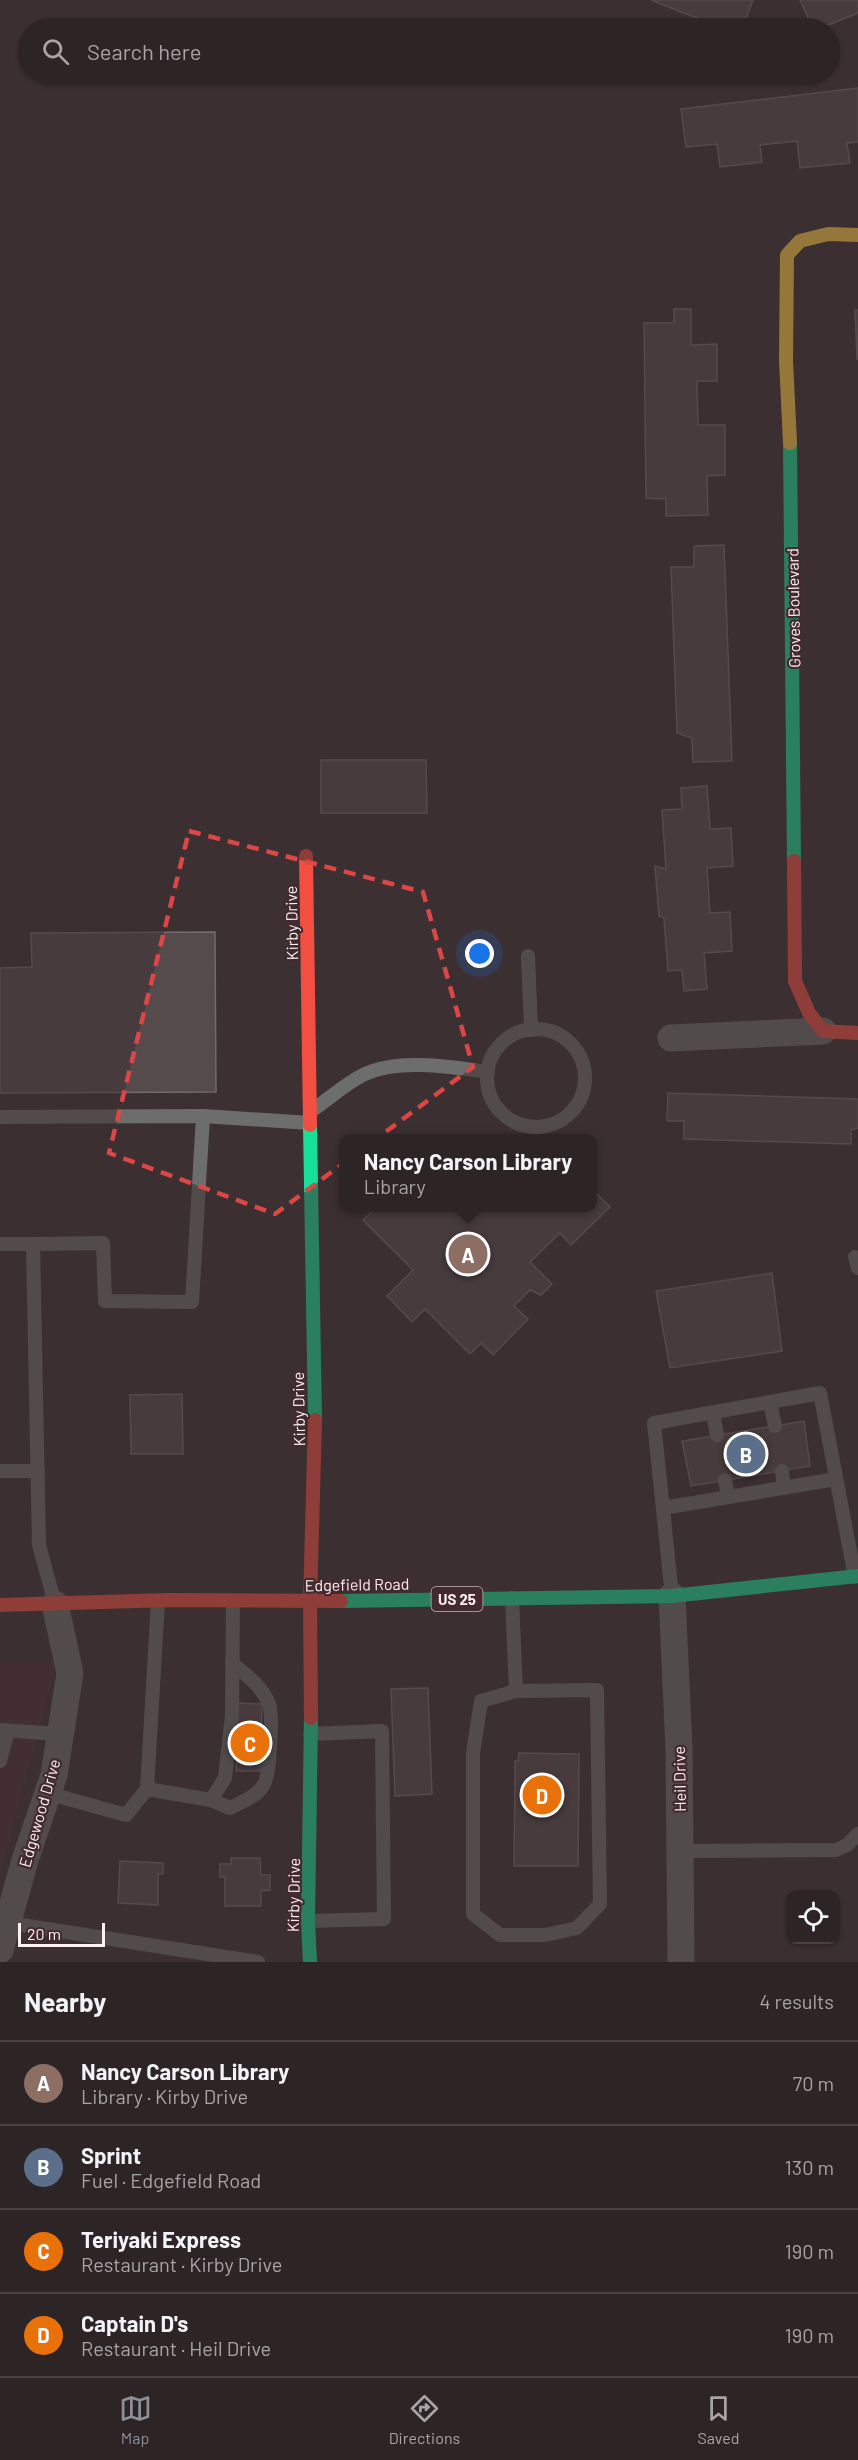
<!DOCTYPE html>
<meta charset="utf-8">
<style>
:root{--surface:#2d2426;--page:#352c2e;--text:#f1f3f6;--muted:#a7a4a7;--line:#484143;--accent:#8c9099}
body{margin:0;font-family:Barlow,sans-serif;background:var(--page);color:var(--text)}
.controls{position:absolute;right:18px;bottom:18px;display:grid;overflow:hidden;border-radius:12px;box-shadow:0 2px 4px #0004}
.controls button{width:54px;height:54px;display:grid;place-items:center;padding:0;border:0;border-bottom:2px solid var(--line);background:var(--surface);color:var(--text);font:30px sans-serif}
.scale{position:absolute;left:18px;bottom:15px;width:87px;box-sizing:border-box;padding-left:6px;border:3px solid #fdf0f2;border-top:0;font-size:16px;line-height:21px;white-space:nowrap;color:#fdf0f2;-webkit-text-stroke:4px #422a2e;paint-order:stroke}
.you{position:absolute;left:480px;top:954px;width:21px;height:21px;margin:-15px;border:4px solid #fff;border-radius:50%;background:#1a73e8;box-shadow:0 0 0 9px #1a73e833}
.badge{display:grid;place-items:center;width:39px;height:39px;border-radius:50%;background:var(--accent);color:#fff;font-size:20px;font-weight:700}
.pin{position:absolute;translate:-50% -50%;border:3px solid #fff;box-shadow:0 2px 6px #0006}
.popup{position:absolute;left:339px;top:1134px;width:258px;height:78px;box-sizing:border-box;display:grid;place-content:center;border-radius:12px;background:var(--surface);filter:drop-shadow(0 2px 4px #0005);font-size:20px;white-space:nowrap;color:var(--muted)}
.popup b{font-size:22px;color:var(--text)}
.popup::after{content:'';position:absolute;left:50%;top:100%;margin-left:-12px;border:12px solid transparent;border-top-color:var(--surface)}
.list{margin:0;padding:0;list-style:none}
h2{display:flex;justify-content:space-between;align-items:center;height:78px;margin:0;padding:0 24px;font-size:26px}
h2 small{font-size:20px;font-weight:400;color:var(--muted)}
.list li{display:grid;grid-template-columns:39px 1fr auto;gap:18px;align-items:center;box-sizing:border-box;height:84px;padding:0 24px;border-top:2px solid var(--line)}
.list b{display:block;font-size:22px;white-space:nowrap}
.list p{margin:0;font-size:20px;white-space:nowrap;color:var(--muted)}
.list em{font-size:20px;font-style:normal;color:var(--muted)}
.icon{flex:none;width:33px;height:33px;fill:none;stroke:currentColor;stroke-width:2;stroke-linecap:round;stroke-linejoin:round}
.map{position:relative;flex:none;width:858px;height:1962px;overflow:hidden}
.search{position:absolute;background:var(--surface);box-shadow:0 2px 4px #0004;left:18px;right:18px;top:18px;height:66px;display:flex;align-items:center;gap:15px;box-sizing:border-box;padding:0 21px;border-radius:33px;color:var(--muted);font-size:22px}
.sheet{height:414px;background:var(--surface)}
nav{display:flex;justify-content:space-around;align-items:center;box-sizing:border-box;height:84px;border-top:2px solid var(--line);background:var(--surface);font-size:16px;color:var(--muted)}
nav a{display:grid;justify-items:center;gap:3px}
nav .on{color:var(--accent)}
.map>svg:first-child{display:block}
.built{fill:#4d3035}
.building{fill:#564b4c;stroke:#74696b;stroke-width:1.5}
.lines{fill:none;stroke-linecap:round;stroke-linejoin:round}
.lane{stroke:#6c6e6e;stroke-width:14}
.street{stroke:#6c6e6e;stroke-width:27}
.fast{stroke:#16e098;stroke-width:14}
.slow{stroke:#ffcf43;stroke-width:14}
.jam{stroke:#f24e42;stroke-width:14}
.marked{fill:none;stroke:#dc4646;stroke-width:4.5;stroke-dasharray:12 8;stroke-linejoin:round}
.labels{text-anchor:middle;dominant-baseline:central;stroke-width:4.5;stroke-linejoin:round;paint-order:stroke}
.shield{fill:#422a2e;stroke:#c5b5b7;stroke-width:1.5}
.shield-label{font-size:15px;font-weight:bold;fill:#fdf0f2}
.street-label{font-size:16px;fill:#fdf0f2;stroke:#422a2e}
</style>
<div class="map">
<svg width="858" height="1962" viewBox="0 0 858 1962">
<rect width="100%" height="100%" fill="#3c3032"/>
<!-- built -->
<polygon class="built" points="0,1661 57,1661 0,1872"/>
<!-- building -->
<g class="building">
<polygon points="651,0 753,0 742,28 722,28"/>
<polygon points="800,0 858,0 858,13 821,28 813,28"/>
<polygon points="858,88 858,142 847,143 850,163 800,168 797,141 760,145 762,162 720,167 717,144 686,147 681,109"/>
<polygon points="674,309 691,309 691,345 717,344 717,381 697,381 698,425 725,425 725,475 707,476 708,515 666,516 666,499 646,498 644,323 674,323"/>
<polygon points="855,310 858,310 858,359 857,359"/>
<polygon points="724,545 732,761 693,762 692,738 677,733 671,567 694,567 694,546"/>
<polygon points="321,760 426,760 427,813 321,813"/>
<polygon points="707,786 710,829 731,828 733,866 707,868 710,913 730,912 732,951 704,953 707,989 684,991 682,970 668,971 664,918 659,916 655,866 666,869 662,810 682,809 681,788"/>
<polygon points="215,932 216,1092 0,1093 0,968 32,967 31,933"/>
<polygon points="668,1093 858,1099 858,1128 851,1130 851,1144 684,1139 684,1121 667,1121"/>
<polygon points="592,1189 610,1207 571,1245 560,1233 530,1262 552,1284 541,1295 530,1290 514,1306 528,1319 493,1355 481,1343 470,1354 425,1309 412,1322 387,1296 413,1270 363,1220 376,1208 399,1208 401,1210 404,1208 592,1208"/>
<polygon points="772,1273 782,1351 670,1368 656,1291"/>
<polygon points="182,1394 183,1454 131,1454 130,1395"/>
<polygon points="804,1421 810,1466 691,1486 682,1441"/>
<polygon points="428,1688 432,1794 395,1796 391,1689"/>
<polygon points="238,1703 262,1704 260,1771 236,1771"/>
<polygon points="519,1753 579,1754 578,1866 514,1866 515,1761 518,1761"/>
<polygon points="231,1858 260,1858 261,1875 270,1875 270,1890 261,1891 261,1906 225,1906 225,1877 220,1877 220,1864 231,1864"/>
<polygon points="120,1861 163,1863 163,1874 158,1874 158,1905 118,1903"/>
</g>
<g class="lines">
<!-- lane -->
<g class="lane">
<polyline points="528,956 531,1030"/>
<circle cx="536" cy="1078" r="49"/>
<path d="M311,1111C329,1099 346,1083 365,1074C400,1058 452,1067 488,1072"/>
<polyline points="203,1116 310,1123"/>
<polyline points="0,1117 203,1116 192,1302 105,1301 103,1243 33,1244"/>
<polyline points="0,1244 33,1244 39,1545 55,1604"/>
<polyline points="855,1257 858,1268"/>
<polyline points="770,1402 775,1426"/>
<polyline points="713,1413 717,1435"/>
<polyline points="0,1471 38,1471"/>
<polyline points="782,1471 784,1488"/>
<polyline points="725,1480 728,1497"/>
<polyline points="663,1508 836,1479"/>
<polyline points="672,1596 654,1423 820,1393 855,1577"/>
<polyline points="512,1598 516,1691"/>
<polygon points="597,1690 600,1904 577,1928 545,1935 500,1935 473,1914 473,1753 481,1701 516,1691"/>
<polyline points="0,1730 60,1734"/>
<polyline points="0,1761 8,1731"/>
<polyline points="147,1789 211,1800 225,1778 232,1716 233,1601"/>
<polyline points="47,1793 126,1815 147,1789 158,1601"/>
<path d="M211,1800L230,1808C242,1802 258,1796 264,1784C270,1775 273,1714 269,1704C262,1686 246,1675 232,1663"/>
<polyline points="681,1851 836,1850 847,1845 858,1834"/>
<polyline points="308,1921 384,1919 382,1731 310,1734"/>
<polyline points="9,1923 258,1962"/>
</g>
<!-- street -->
<g class="street">
<polyline points="671,1038 823,1031"/>
<polyline points="672,1596 679,1749 681,1962"/>
<polyline points="0,1950 25,1860 54,1775 70,1673 55,1604"/>
</g>
<!-- fast -->
<g class="fast">
<polyline points="790,443 794,861"/>
<polyline points="310,1125 315,1420"/>
<polyline points="341,1601 672,1596 858,1576"/>
<polyline points="310,1962 308,1921 311,1718"/>
</g>
<!-- slow -->
<polyline class="slow" points="790,443 786,360 787,255 800,241 828,234 858,235"/>
<!-- jam -->
<g class="jam">
<polyline points="306,856 310,1125"/>
<polyline points="794,861 795,981 809,1013 823,1031 858,1033"/>
<polyline points="0,1605 170,1600 341,1601"/>
<polyline points="311,1718 310,1601 315,1420"/>
</g>
</g>
<!-- marked area -->
<path d="M0 0H858V1962H0ZM189,831L423,892L473,1067L275,1214L109,1153Z" fill="#3c3032" fill-opacity=".55" fill-rule="evenodd"/>
<path class="marked" d="M189,831L423,892L473,1067L275,1214L109,1153Z"/>
<g class="labels">
<!-- shield labels -->
<rect class="shield" x="431.5" y="1587" width="51" height="24" rx="4.5"/>
<g class="shield-label">
<text x="457" y="1599">US 25</text>
</g>
<!-- street labels -->
<g class="street-label">
<text transform="translate(793 608) rotate(-91)">Groves Boulevard</text>
<text transform="translate(291 923) rotate(-91)">Kirby Drive</text>
<text transform="translate(298 1409) rotate(-91)">Kirby Drive</text>
<text transform="translate(357 1584) rotate(-1)">Edgefield Road</text>
<text transform="translate(679 1779) rotate(-91)">Heil Drive</text>
<text transform="translate(39 1813) rotate(-74)">Edgewood Drive</text>
<text transform="translate(293 1895) rotate(-89)">Kirby Drive</text>
</g>
</g>
</svg>
<div class="controls">
<button><svg class="icon" aria-label="locate" viewBox="0 0 24 24"><circle cx="12" cy="12" r="6"/><path d="M12 2v4M12 18v4M2 12h4M18 12h4"/></svg></button>
</div>
<div class="scale">20 m</div>
<div class="you"></div>
<div class="pin badge" style="left:468px;top:1254px;background:#8d6e63">A</div>
<div class="popup"><b>Nancy Carson Library</b>Library</div>
<div class="pin badge" style="left:746px;top:1454px;background:#5c6f8a">B</div>
<div class="pin badge" style="left:250px;top:1743px;background:#e8710a">C</div>
<div class="pin badge" style="left:542px;top:1795px;background:#e8710a">D</div>
<div class="search"><svg class="icon" aria-label="search" viewBox="0 0 24 24"><circle cx="10" cy="10" r="6"/><path d="M15 15l6 6"/></svg>Search here</div>
</div>
<section class="sheet">
<h2>Nearby<small>4 results</small></h2>
<ul class="list">
<li><span class="badge" style="background:#8d6e63">A</span><div><b>Nancy Carson Library</b><p>Library · Kirby Drive</p></div><em>70 m</em></li>
<li><span class="badge" style="background:#5c6f8a">B</span><div><b>Sprint</b><p>Fuel · Edgefield Road</p></div><em>130 m</em></li>
<li><span class="badge" style="background:#e8710a">C</span><div><b>Teriyaki Express</b><p>Restaurant · Kirby Drive</p></div><em>190 m</em></li>
<li><span class="badge" style="background:#e8710a">D</span><div><b>Captain D's</b><p>Restaurant · Heil Drive</p></div><em>190 m</em></li>
</ul>
</section>
<nav>
<a class="on"><svg class="icon" aria-label="map" viewBox="0 0 24 24"><path d="M3 6l6-2 6 2 6-2v14l-6 2-6-2-6 2zM9 4v14M15 6v14"/></svg>Map</a>
<a><svg class="icon" aria-label="directions" viewBox="0 0 24 24"><path d="M12 3l9 9-9 9-9-9zM9 14v-3h6M13 9l2 2-2 2"/></svg>Directions</a>
<a><svg class="icon" aria-label="saved" viewBox="0 0 24 24"><path d="M7 4h10v16l-5-4-5 4z"/></svg>Saved</a>
</nav>
